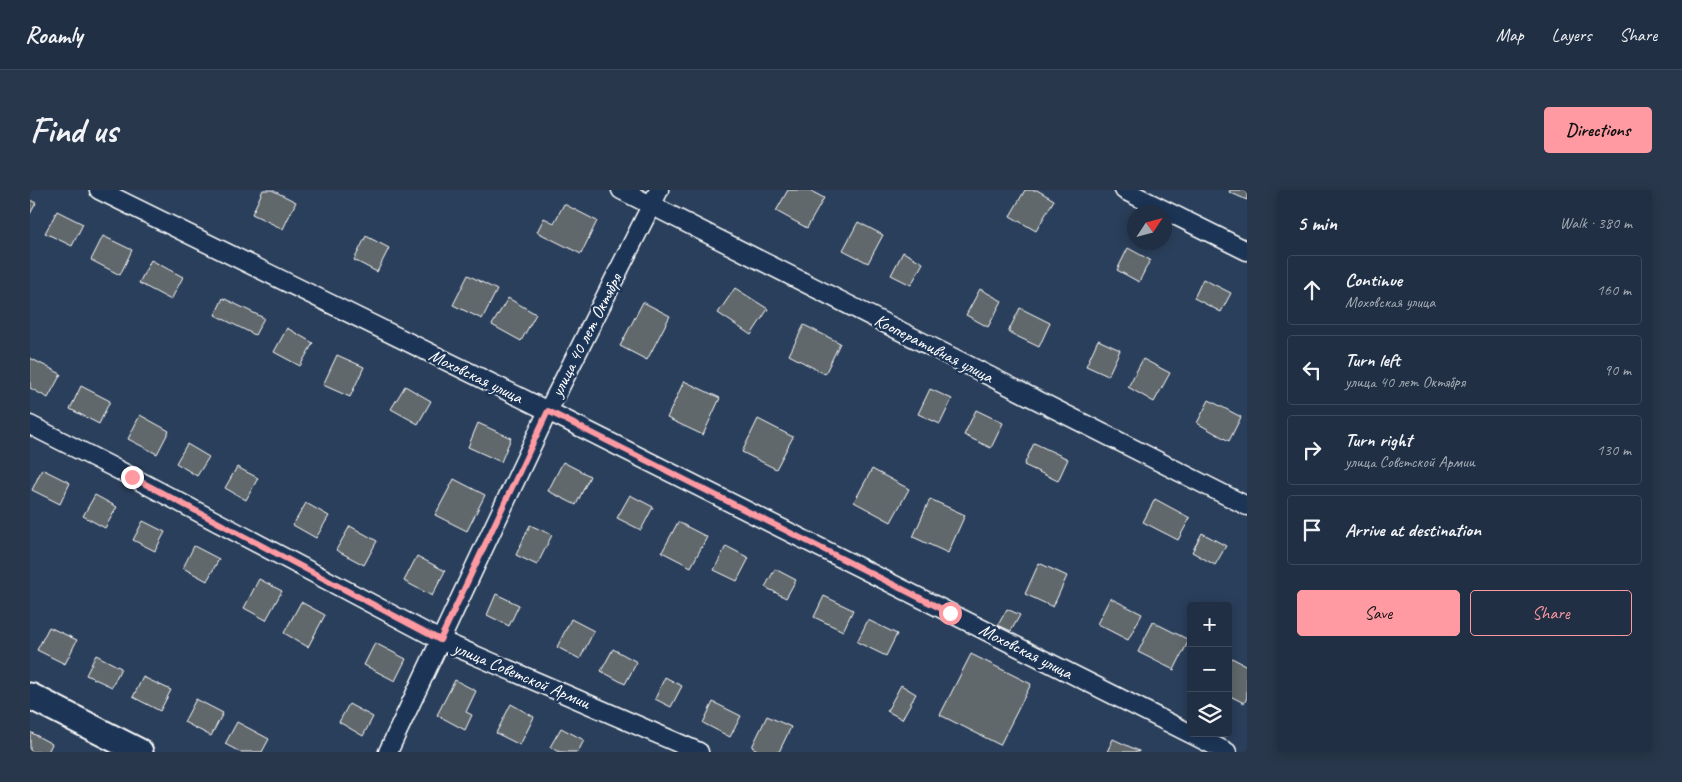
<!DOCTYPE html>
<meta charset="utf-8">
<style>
:root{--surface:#202f44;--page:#28374b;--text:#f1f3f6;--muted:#a2a9b2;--line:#3d4a5d;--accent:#ff9aa2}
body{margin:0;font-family:Caveat,sans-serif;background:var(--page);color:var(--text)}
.controls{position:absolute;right:15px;bottom:15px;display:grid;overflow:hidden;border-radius:5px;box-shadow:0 2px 12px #0003}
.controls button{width:45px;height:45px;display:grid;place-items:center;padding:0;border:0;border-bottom:1px solid var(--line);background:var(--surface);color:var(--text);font:25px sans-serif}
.compass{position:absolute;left:1097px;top:15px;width:45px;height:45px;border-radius:50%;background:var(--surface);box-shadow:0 2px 12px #0003;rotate:54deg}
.stop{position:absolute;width:15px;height:15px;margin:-11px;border:4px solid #ff9aa2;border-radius:50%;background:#fff}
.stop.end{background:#ff9aa2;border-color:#fff;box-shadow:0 1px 5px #0008}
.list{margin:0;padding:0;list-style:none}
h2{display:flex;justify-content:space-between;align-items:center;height:65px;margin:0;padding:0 20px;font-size:21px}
h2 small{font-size:16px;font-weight:400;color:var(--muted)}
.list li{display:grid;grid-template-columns:32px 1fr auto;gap:15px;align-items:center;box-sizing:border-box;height:70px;margin:0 10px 10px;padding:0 10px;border:1px solid var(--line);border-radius:5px}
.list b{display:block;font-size:19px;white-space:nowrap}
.list p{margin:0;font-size:16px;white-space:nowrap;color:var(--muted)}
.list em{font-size:16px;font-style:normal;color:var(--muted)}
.actions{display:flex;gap:10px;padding:15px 20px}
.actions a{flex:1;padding:11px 0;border:1px solid var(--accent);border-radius:5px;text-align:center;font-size:18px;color:var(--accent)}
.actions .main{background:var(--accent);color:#111}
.icon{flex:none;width:28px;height:28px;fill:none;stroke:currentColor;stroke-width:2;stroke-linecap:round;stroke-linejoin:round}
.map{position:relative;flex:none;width:1217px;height:562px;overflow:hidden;border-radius:5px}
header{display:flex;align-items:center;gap:30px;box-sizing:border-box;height:70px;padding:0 25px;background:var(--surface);border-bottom:1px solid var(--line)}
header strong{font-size:24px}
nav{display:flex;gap:28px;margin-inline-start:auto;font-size:18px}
.intro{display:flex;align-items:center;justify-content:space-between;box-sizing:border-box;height:120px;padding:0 30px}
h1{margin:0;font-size:35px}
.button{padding:12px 22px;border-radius:5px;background:var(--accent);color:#111;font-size:18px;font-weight:700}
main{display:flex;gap:30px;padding:0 30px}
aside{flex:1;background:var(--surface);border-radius:5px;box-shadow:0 2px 12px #0003}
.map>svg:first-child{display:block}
.building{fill:#60676c;stroke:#fff}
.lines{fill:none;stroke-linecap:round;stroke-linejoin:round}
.street-casing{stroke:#fff;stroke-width:21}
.secondary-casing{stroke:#fff;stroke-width:29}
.street{stroke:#1d3557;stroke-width:18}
.secondary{stroke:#1d3557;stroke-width:25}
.route{stroke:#ff9aa2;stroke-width:6}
.labels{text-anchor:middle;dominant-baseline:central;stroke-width:5;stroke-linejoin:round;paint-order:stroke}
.street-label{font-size:18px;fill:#fff;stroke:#1d3557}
</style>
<header>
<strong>Roamly</strong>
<nav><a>Map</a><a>Layers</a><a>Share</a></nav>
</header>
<div class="intro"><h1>Find us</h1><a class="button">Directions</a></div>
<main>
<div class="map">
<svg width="1217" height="562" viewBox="0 0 1217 562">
<rect width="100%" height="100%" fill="#2a3f5b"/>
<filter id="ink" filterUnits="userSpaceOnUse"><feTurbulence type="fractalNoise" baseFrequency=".02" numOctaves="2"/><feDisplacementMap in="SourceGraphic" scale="10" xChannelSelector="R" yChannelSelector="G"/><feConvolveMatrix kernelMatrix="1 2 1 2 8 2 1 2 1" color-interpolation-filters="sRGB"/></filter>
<g filter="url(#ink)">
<!-- building -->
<g class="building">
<polygon points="233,0 242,0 266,12 253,39 222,24"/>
<polygon points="758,0 779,0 794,8 777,38 746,21"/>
<polygon points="995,0 1007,0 1024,10 1006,41 980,26"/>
<polygon points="1200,0 1217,0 1217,10 1199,2"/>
<polygon points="0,10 6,13 0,24"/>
<polygon points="534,14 567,31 551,64 507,42 514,28 524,33"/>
<polygon points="27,21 53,34 42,56 15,43"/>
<polygon points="828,32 853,45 838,73 813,60"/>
<polygon points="73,46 102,60 90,85 61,70"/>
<polygon points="336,46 359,58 347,82 324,70"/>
<polygon points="1098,58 1120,70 1109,92 1087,80"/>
<polygon points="873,62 893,73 881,95 861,85"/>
<polygon points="121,70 153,87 141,110 109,93"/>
<polygon points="438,85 467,100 452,129 423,115"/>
<polygon points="1173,89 1201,103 1191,122 1164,108"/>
<polygon points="705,98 738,119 721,145 688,123"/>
<polygon points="950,99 972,111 958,137 936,125"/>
<polygon points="193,108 234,128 225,145 185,125"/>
<polygon points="478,108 506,124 491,151 462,135"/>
<polygon points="613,112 640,126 617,170 590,156"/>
<polygon points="990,118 1020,133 1009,157 978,142"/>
<polygon points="774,135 810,153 795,184 759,165"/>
<polygon points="257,138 283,153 270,176 244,162"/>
<polygon points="1068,150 1090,160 1078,186 1056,176"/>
<polygon points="307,165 334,177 320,207 293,195"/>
<polygon points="0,168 31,184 18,208 0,198"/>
<polygon points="1113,169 1140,183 1124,212 1098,197"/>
<polygon points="654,191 690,208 673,245 637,228"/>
<polygon points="51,196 80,211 69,234 40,219"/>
<polygon points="375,196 401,211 388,234 361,219"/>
<polygon points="900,199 922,209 910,234 888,224"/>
<polygon points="1179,210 1211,227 1199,251 1167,233"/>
<polygon points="946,220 973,233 961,258 934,245"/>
<polygon points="110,225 139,241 127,264 98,249"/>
<polygon points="728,229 763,247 746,279 712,262"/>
<polygon points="448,233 481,248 471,272 438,257"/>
<polygon points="1004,253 1038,269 1028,291 994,275"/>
<polygon points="157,254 179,267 167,286 146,273"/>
<polygon points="533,272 560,286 546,315 518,301"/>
<polygon points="207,277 228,288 216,310 195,298"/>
<polygon points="12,279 40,293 30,314 2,300"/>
<polygon points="842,279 879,299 861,332 824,312"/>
<polygon points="424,289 455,305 437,341 405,325"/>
<polygon points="65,305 87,317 75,338 53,326"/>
<polygon points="600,305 623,317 611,340 587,328"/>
<polygon points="900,309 935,325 918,363 883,347"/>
<polygon points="1125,309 1160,328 1148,350 1113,332"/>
<polygon points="276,313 299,326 286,348 263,335"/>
<polygon points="113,331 135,342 125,361 103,350"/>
<polygon points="648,332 677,347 661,377 632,362"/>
<polygon points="500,335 522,345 507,375 486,365"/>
<polygon points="320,336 347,351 334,375 306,360"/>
<polygon points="1172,343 1196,356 1185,375 1162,362"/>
<polygon points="164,356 189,369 177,391 153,378"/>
<polygon points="696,356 719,368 707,391 684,380"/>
<polygon points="387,366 415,381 402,406 374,391"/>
<polygon points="1009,373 1037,386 1023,417 995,404"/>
<polygon points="745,379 766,390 756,408 735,397"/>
<polygon points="229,389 252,401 236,430 214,418"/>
<polygon points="466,404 489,415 479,436 457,425"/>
<polygon points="794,406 823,420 813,441 784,427"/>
<polygon points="1080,408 1112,424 1098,450 1067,434"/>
<polygon points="271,412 295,425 278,457 254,443"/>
<polygon points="977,419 990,425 981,441 968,435"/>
<polygon points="541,429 564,441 550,469 527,457"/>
<polygon points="838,430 867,444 856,466 827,452"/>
<polygon points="1123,432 1159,450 1144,480 1108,462"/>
<polygon points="19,437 47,450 35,474 7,460"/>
<polygon points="345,453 376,469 365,491 334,475"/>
<polygon points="583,459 607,472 595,494 571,481"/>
<polygon points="941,464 1001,494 970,555 910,525"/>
<polygon points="66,465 91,478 82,497 56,485"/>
<polygon points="1198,466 1217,476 1217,508 1214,513 1198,505"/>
<polygon points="113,487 141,500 130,521 103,507"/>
<polygon points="635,487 652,496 641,517 625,509"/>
<polygon points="425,490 446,501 436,522 442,525 435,540 407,525"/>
<polygon points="871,495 886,504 872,529 857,521"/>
<polygon points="166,509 193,523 181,546 154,532"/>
<polygon points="683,512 711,526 700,547 673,533"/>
<polygon points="319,514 343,527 333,546 309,532"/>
<polygon points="481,514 504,527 490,555 466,543"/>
<polygon points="737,526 761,537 749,562 731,562 722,557"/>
<polygon points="207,532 239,549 232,562 210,562 195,554"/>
<polygon points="531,538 554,550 548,562 530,562 520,557"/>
<polygon points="0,542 22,554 18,562 0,562"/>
<polygon points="1083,549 1109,561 1109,562 1077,562"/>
</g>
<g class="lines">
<!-- street casing -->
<g class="street-casing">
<g id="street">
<polyline points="69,0 518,221 1197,562"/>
<polyline points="591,0 1217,316"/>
<polyline points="1094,0 1217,61"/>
<polyline points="0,235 102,287 410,450 669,562"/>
<polyline points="358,562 518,221 629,0"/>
</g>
</g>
<!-- secondary casing -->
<g class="secondary-casing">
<polyline id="secondary" points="0,506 110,562"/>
</g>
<!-- street -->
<use href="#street" class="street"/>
<!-- secondary -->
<use href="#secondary" class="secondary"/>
</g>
</g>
<g class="lines" filter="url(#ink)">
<!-- route -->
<polyline class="route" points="102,287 410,450 518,221 920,423"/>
</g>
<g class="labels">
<!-- street labels -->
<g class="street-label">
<text transform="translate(556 145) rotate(-63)">улица 40 лет Октября</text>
<text transform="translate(904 158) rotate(27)">Кооперативная улица</text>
<text transform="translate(446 186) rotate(26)">Моховская улица</text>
<text transform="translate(996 461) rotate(27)">Моховская улица</text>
<text transform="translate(492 485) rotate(23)">улица Советской Армии</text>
</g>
</g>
</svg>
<div class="controls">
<button>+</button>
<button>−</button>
<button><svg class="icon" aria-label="layers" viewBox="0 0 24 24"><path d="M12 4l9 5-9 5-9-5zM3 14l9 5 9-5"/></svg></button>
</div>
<svg class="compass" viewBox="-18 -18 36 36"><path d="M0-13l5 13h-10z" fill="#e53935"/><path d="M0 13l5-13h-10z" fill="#a2a9b2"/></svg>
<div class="stop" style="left:920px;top:423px"></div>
<div class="stop end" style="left:102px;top:287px"></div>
</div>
<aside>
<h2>5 min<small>Walk · 380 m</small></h2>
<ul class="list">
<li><svg class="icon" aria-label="ahead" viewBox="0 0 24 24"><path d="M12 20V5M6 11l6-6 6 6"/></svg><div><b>Continue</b><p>Моховская улица</p></div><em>160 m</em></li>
<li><svg class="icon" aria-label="left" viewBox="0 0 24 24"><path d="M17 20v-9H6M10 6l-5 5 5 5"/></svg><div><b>Turn left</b><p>улица 40 лет Октября</p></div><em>90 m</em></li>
<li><svg class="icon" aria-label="right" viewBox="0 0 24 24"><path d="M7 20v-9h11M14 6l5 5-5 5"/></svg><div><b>Turn right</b><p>улица Советской Армии</p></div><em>130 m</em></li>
<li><svg class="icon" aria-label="arrive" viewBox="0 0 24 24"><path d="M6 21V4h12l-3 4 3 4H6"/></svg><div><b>Arrive at destination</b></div></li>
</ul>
<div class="actions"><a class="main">Save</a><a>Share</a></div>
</aside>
</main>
